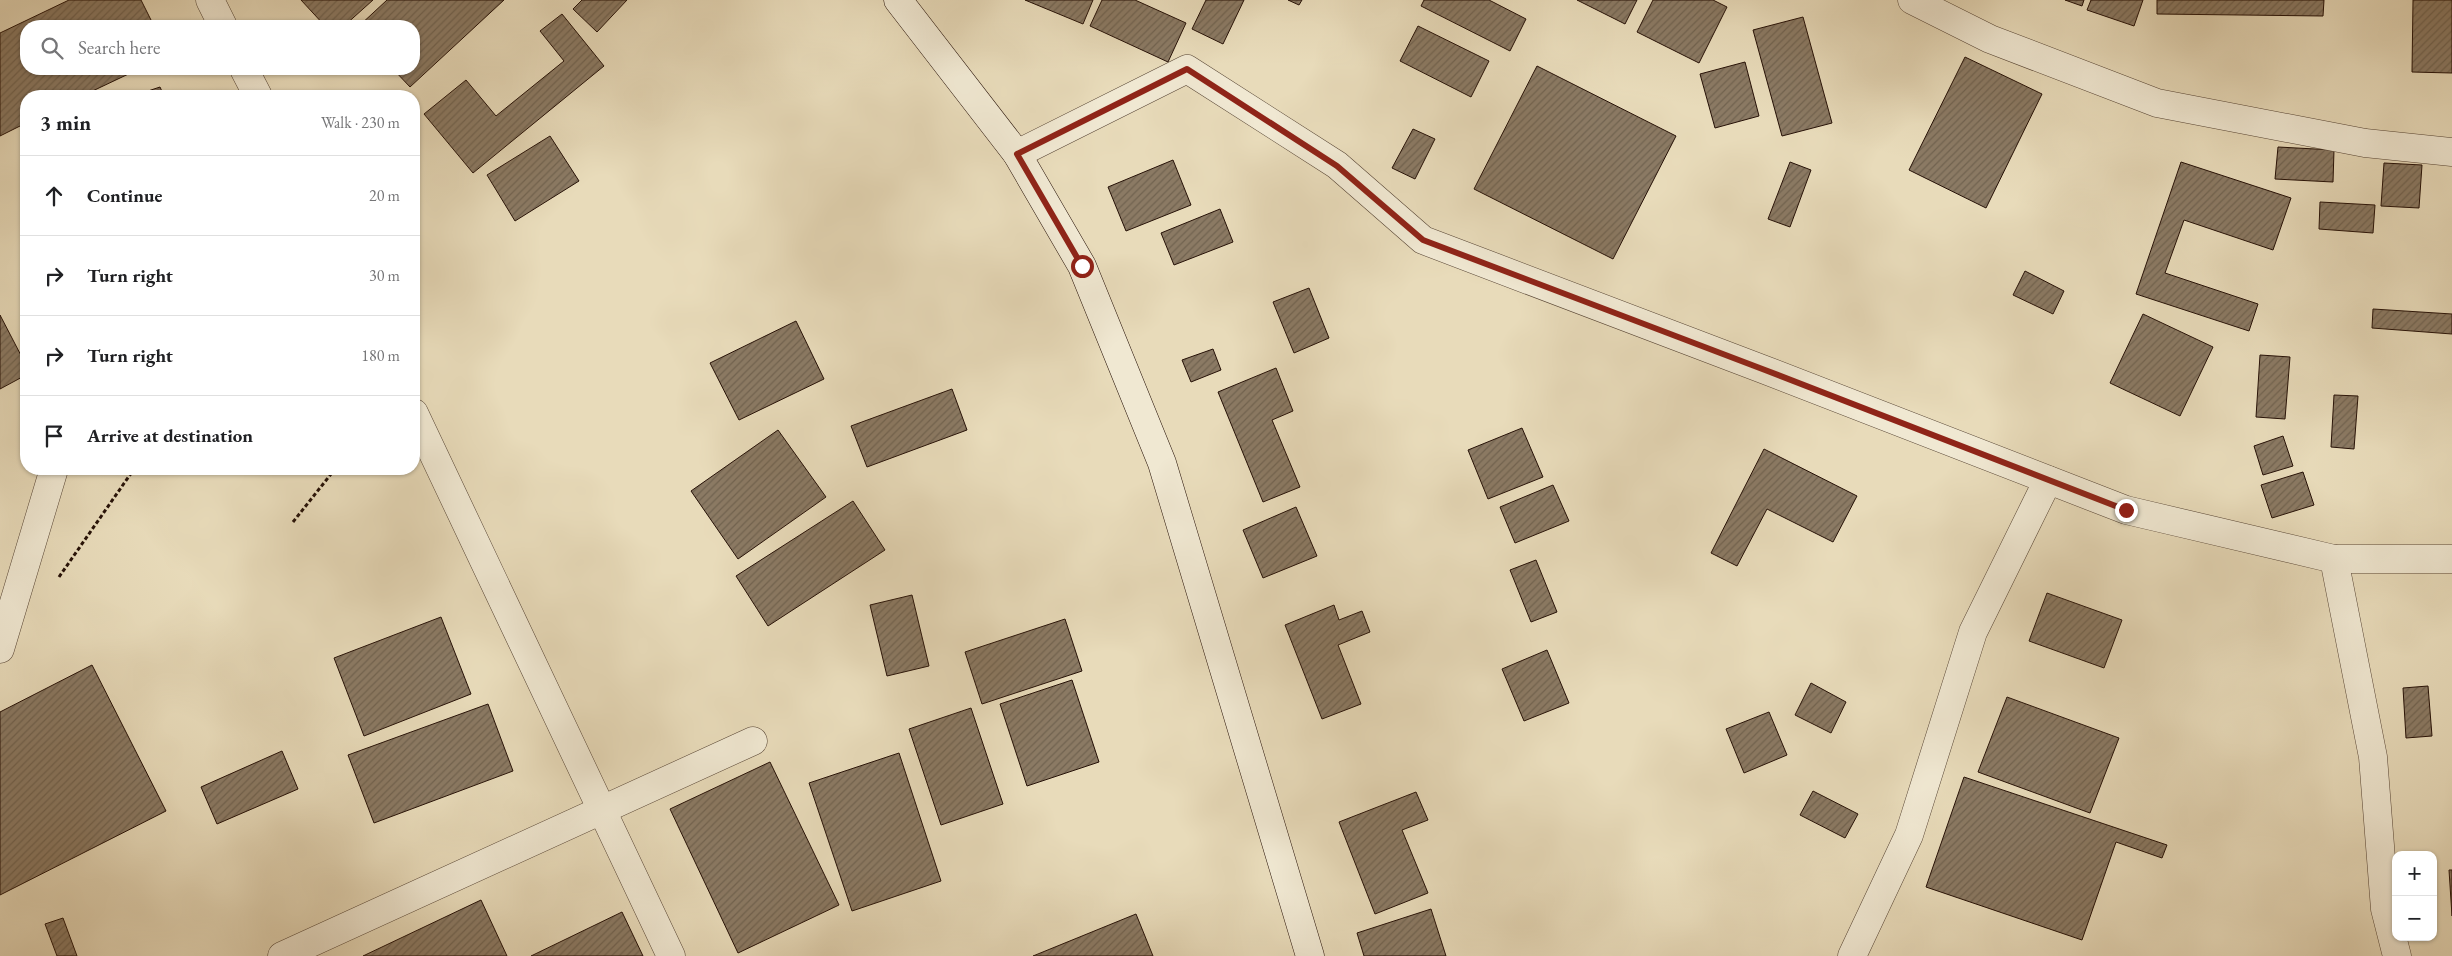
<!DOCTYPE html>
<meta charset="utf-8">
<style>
:root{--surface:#fff;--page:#f6f6f6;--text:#202124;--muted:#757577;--line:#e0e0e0}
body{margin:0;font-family:"EB Garamond",serif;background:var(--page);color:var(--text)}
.controls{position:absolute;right:15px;bottom:15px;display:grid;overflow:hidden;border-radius:10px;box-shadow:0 1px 4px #0004}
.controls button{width:45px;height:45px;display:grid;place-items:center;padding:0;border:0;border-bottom:1px solid var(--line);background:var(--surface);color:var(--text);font:25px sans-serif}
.stop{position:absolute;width:15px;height:15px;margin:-11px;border:4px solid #8f2418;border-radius:50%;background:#fff}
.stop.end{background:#8f2418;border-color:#fff;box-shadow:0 1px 5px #0008}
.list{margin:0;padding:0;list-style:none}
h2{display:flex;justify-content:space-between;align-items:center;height:65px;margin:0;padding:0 20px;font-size:21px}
h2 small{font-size:16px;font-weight:400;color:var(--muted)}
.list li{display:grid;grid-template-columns:32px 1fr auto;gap:15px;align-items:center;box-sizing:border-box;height:80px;padding:0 20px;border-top:1px solid var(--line)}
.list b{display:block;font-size:19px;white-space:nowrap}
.list em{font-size:16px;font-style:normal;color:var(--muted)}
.icon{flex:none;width:28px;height:28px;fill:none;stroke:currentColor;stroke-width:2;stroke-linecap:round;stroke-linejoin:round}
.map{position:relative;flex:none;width:2452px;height:956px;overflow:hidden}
.search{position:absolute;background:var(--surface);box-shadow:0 1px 4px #0004;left:20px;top:20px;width:400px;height:55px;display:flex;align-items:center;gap:12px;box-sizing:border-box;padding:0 18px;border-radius:20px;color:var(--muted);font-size:19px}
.panel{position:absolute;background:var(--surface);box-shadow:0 1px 4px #0004;left:20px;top:90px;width:400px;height:385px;border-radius:20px}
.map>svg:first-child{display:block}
.building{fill:url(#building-hatch);stroke:#261107}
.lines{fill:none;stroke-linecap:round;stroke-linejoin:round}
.minor-casing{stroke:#564434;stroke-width:29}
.secondary-casing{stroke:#261107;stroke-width:29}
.path{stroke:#261107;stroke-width:3;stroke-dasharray:4 2.5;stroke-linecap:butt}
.minor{stroke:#f0e8d2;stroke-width:28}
.secondary{stroke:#f0e8d2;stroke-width:28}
.route{stroke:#8f2418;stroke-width:6}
</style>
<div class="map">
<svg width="2452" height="956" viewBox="0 0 2452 956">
<defs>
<pattern id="building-hatch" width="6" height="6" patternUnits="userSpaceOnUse" patternTransform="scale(1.25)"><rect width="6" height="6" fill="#8b7a64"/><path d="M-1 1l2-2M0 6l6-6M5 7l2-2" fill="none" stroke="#716350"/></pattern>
</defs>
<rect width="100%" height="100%" fill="#e8dbba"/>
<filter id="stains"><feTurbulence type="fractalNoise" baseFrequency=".004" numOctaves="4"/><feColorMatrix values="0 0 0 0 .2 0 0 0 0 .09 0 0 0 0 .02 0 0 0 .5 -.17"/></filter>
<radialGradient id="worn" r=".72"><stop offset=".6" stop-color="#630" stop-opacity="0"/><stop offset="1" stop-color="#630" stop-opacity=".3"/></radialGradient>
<!-- building -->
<g class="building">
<polygon points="69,0 141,0 154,26 26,26 26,69 139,69 82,96 26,96 26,123 0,136 0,33"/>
<polygon points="301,0 373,0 344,26 325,26"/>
<polygon points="387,0 504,0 410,87 393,69 414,69 414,26 359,26"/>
<polygon points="582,0 627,0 597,32 573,9"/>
<polygon points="1025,0 1093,0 1083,24"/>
<polygon points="1102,0 1135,0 1186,23 1168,62 1090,26"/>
<polygon points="1206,0 1244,0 1223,44 1192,29"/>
<polygon points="1288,0 1302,0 1299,5"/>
<polygon points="1424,0 1489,0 1526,19 1510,51 1421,6"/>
<polygon points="1577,0 1637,0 1625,24"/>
<polygon points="1653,0 1713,0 1727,7 1699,63 1637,32"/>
<polygon points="2065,0 2084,0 2082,6"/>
<polygon points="2091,0 2143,0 2134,26 2087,10"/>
<polygon points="2157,0 2324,0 2323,16 2157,14"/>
<polygon points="2413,0 2452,0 2452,73 2412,72"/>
<polygon points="562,14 604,66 473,173 424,114 466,80 496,116 564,61 540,31"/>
<polygon points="1803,17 1832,123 1782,136 1753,30"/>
<polygon points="1418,26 1489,61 1471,97 1400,61"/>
<polygon points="1965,57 2042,94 1986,208 1909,170"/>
<polygon points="1745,62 1759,116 1715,128 1700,74"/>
<polygon points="1537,66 1676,136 1613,259 1474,189"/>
<polygon points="160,87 164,96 140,96 139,94"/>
<polygon points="1413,129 1435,139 1415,179 1392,168"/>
<polygon points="550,136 579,181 515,221 487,175"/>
<polygon points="2278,147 2334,150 2333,182 2275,179"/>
<polygon points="1173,160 1191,205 1126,231 1108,187"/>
<polygon points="1790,162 1811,170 1790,227 1768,219"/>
<polygon points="2181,162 2291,198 2273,250 2184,220 2165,273 2258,304 2249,331 2136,294"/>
<polygon points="2384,163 2422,165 2419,208 2381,206"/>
<polygon points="2320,202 2375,205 2373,233 2319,229"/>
<polygon points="1220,209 1233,242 1174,265 1161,233"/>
<polygon points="2025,271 2064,291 2053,314 2013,295"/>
<polygon points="1309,288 1329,338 1294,353 1273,302"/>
<polygon points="2373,309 2452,314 2452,334 2372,328"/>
<polygon points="2143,314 2213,347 2180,416 2110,383"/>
<polygon points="0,315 26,365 26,375 0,389"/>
<polygon points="796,321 824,379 739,420 710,363"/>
<polygon points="1213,349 1221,370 1191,382 1182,360"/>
<polygon points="2260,355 2290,357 2285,419 2256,417"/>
<polygon points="1276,368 1293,411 1272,420 1300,487 1263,502 1218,392"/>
<polygon points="952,389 967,430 867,467 851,426"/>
<polygon points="2334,395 2358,396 2354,449 2331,447"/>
<polygon points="1522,428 1543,477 1488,499 1468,450"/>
<polygon points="778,430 826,497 738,559 691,491"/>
<polygon points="2283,436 2293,466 2263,475 2254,446"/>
<polygon points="1764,449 1857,496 1833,542 1767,509 1737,566 1711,553"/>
<polygon points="2303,472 2314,505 2272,518 2261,485"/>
<polygon points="1553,485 1569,521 1515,543 1500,507"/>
<polygon points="853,501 885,550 768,626 736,576"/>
<polygon points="1296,507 1317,556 1263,578 1243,530"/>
<polygon points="1536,560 1557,612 1531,622 1510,570"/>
<polygon points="2047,593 2122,620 2104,668 2029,641"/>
<polygon points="912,595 929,666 887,676 870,605"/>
<polygon points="1334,605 1339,620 1362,611 1370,632 1338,645 1361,704 1322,719 1285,625"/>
<polygon points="441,617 471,694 364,736 334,658"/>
<polygon points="1065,619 1082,671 982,704 965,652"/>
<polygon points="1547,650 1569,703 1524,721 1502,669"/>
<polygon points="92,665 166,811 0,895 0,712"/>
<polygon points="1072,680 1099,762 1027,786 1000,704"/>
<polygon points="1811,683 1846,702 1831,733 1795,715"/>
<polygon points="2428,686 2432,736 2406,738 2403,688"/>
<polygon points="2007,697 2119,738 2090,813 1978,772"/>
<polygon points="488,704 513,771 374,823 348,755"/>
<polygon points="971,708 1003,804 941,825 909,729"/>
<polygon points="1769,712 1787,755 1744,773 1726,729"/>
<polygon points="282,751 298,789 217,824 201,787"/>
<polygon points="899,753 941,881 852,911 809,783"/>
<polygon points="770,762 839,905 738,953 670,809"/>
<polygon points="1964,777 2167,845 2162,858 2116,842 2082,940 1926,887"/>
<polygon points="1813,791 1858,814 1845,838 1800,815"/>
<polygon points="1416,792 1428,820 1402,830 1428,893 1375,914 1339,822"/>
<polygon points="2449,870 2452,870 2452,916"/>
<polygon points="481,900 507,956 363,956"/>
<polygon points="1431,909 1446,956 1364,956 1357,933"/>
<polygon points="622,912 643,956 531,956"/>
<polygon points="1136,914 1153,956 1033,956"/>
<polygon points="63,918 77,956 57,956 45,924"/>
</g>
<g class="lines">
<!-- minor casing -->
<g class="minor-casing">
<g id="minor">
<polyline points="210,0 223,26"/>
<polyline points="1912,0 1990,39 2157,103 2365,143 2452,152"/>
<polyline points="244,69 258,96"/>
<polyline points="1017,154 1187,69 1337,165 1423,240 1765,370 2126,510 2334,559 2452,559"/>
<polyline points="414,413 671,956"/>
<polyline points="2334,559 2373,757 2385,909 2397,956"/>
<polyline points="0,649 54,469"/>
<polyline points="282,956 753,741"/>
<polyline points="1852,956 1909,835 1973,632 2048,480"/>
</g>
</g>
<!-- secondary casing -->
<g class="secondary-casing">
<polyline id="secondary" points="898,0 1017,154 1082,266 1162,463 1310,956"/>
</g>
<!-- path -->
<g class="path">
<polyline points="293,522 335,469"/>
<polyline points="59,577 134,469"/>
</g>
<!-- minor -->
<use href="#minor" class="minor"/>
<!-- secondary -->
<use href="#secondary" class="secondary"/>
</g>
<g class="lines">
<!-- route -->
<polyline class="route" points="1082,266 1017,154 1187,69 1337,166 1423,240 1765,370 2126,510"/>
</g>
<rect width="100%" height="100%" filter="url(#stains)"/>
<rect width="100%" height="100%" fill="url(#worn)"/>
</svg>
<div class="controls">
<button>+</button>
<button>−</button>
</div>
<div class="stop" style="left:1082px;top:266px"></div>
<div class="stop end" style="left:2126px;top:510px"></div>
<div class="search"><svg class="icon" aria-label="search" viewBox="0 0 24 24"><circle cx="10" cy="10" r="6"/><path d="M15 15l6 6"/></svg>Search here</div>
<section class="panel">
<h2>3 min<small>Walk · 230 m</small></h2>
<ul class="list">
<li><svg class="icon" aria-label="ahead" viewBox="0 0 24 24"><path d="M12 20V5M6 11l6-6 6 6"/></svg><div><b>Continue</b></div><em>20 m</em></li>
<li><svg class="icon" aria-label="right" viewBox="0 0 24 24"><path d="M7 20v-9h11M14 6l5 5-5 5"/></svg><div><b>Turn right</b></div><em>30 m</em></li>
<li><svg class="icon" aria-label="right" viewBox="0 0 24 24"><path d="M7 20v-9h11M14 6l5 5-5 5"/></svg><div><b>Turn right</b></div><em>180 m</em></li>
<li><svg class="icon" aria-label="arrive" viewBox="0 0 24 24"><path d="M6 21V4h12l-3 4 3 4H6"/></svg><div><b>Arrive at destination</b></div></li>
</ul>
</section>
</div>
